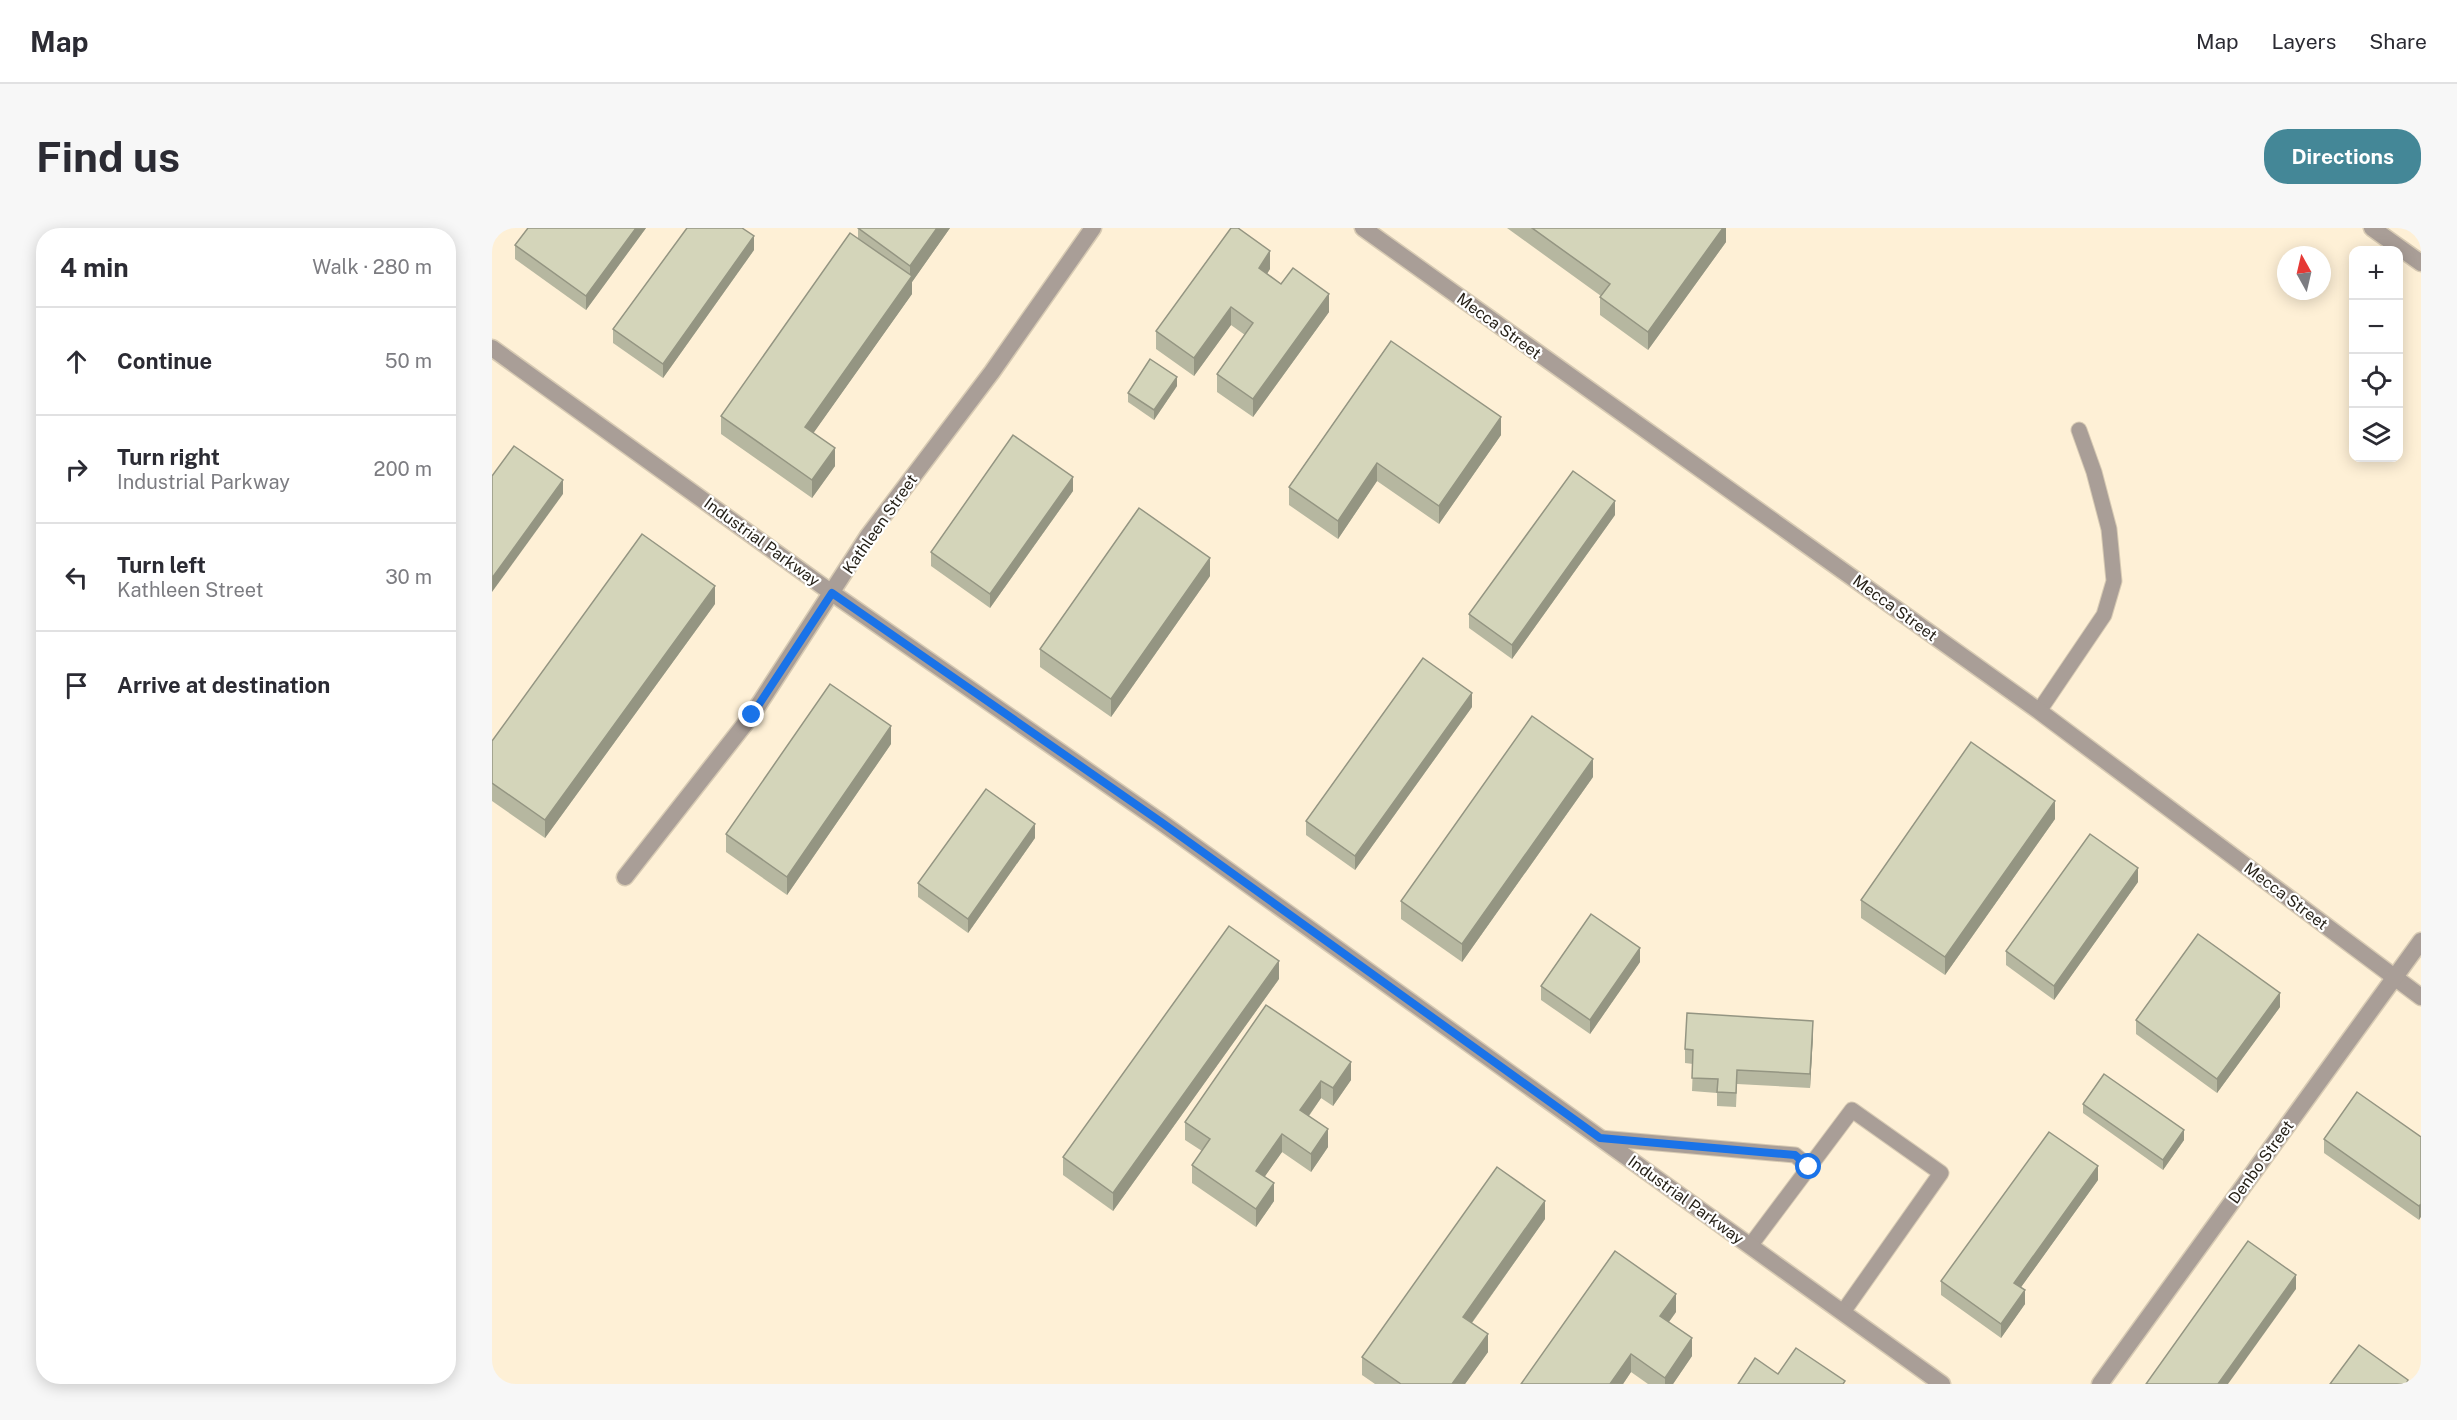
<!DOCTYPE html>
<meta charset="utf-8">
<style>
:root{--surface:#fff;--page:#f7f7f7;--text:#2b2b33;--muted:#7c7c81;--line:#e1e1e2;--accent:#448797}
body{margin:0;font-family:"Public Sans",sans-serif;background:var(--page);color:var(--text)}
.controls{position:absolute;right:18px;top:18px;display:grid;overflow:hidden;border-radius:12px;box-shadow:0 3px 15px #0003}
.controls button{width:54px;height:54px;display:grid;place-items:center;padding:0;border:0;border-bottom:2px solid var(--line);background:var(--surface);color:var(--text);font:30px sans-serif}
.compass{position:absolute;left:1785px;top:18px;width:54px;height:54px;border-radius:50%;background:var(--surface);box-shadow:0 3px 15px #0003;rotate:352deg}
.stop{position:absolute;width:18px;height:18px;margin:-14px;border:4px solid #1a73e8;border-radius:50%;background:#fff}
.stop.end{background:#1a73e8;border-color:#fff;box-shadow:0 2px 6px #0008}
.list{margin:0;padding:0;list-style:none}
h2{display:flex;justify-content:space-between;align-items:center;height:78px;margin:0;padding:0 24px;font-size:26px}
h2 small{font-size:20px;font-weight:400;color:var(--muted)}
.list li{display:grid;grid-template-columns:39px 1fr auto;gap:18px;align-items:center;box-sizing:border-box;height:108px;padding:0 24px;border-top:2px solid var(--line)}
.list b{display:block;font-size:22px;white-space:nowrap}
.list p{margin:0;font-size:20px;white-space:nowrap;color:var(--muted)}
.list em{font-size:20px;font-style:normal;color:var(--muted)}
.icon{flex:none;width:33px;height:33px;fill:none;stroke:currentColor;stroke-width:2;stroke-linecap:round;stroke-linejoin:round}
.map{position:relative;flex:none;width:1929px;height:1156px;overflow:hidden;border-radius:24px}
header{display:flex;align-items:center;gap:36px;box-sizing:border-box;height:84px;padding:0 30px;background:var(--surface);border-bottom:2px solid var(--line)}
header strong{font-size:28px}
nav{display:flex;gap:33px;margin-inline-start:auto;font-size:21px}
.intro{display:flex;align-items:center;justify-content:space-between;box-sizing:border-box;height:144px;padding:0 36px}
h1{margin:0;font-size:42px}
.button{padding:15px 27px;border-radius:24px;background:var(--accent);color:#fff;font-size:21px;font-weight:700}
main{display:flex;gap:36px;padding:0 36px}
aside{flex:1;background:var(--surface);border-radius:24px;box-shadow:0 3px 15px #0003}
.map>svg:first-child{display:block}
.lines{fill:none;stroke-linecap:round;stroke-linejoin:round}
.service-casing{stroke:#d7cab3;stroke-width:17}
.minor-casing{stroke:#d7cab3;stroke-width:19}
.tertiary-casing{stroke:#d7cab3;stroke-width:19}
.service{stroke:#a99e97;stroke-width:15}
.minor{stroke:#a99e97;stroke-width:16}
.tertiary{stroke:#a99e97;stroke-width:16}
.wall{fill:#b6b7a0}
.shaded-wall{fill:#949582}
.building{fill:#d4d5ba;stroke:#949582;stroke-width:1.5}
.route{stroke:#1a73e8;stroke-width:8}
.labels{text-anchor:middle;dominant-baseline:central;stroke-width:4.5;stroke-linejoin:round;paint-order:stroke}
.street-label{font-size:16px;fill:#241f16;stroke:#fff}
</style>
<header>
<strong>Map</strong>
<nav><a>Map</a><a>Layers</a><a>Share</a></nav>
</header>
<div class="intro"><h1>Find us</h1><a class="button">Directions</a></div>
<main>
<aside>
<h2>4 min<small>Walk · 280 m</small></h2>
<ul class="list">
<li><svg class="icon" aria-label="ahead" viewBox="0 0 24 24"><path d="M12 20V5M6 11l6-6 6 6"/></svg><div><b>Continue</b></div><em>50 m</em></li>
<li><svg class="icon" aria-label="right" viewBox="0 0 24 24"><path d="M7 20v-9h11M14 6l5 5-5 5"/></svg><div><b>Turn right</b><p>Industrial Parkway</p></div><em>200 m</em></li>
<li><svg class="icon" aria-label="left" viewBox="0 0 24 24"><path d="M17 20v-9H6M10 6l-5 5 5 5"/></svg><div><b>Turn left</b><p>Kathleen Street</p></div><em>30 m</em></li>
<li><svg class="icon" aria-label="arrive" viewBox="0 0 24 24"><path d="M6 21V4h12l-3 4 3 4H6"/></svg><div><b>Arrive at destination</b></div></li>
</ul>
</aside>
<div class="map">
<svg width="1929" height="1156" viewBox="0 0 1929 1156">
<rect width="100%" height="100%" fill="#fef0d6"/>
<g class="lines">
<!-- service casing -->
<g class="service-casing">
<g id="service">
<polyline points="1547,483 1612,387 1622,353 1617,301 1602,244 1587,202"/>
<polyline points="1108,910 1303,927 1317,939"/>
<polyline points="1258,1018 1360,882 1449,945 1351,1084"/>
</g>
</g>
<!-- minor casing -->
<g class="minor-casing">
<g id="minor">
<polyline points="871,0 1547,483 1929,769"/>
<polyline points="0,120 340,365 669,594 1450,1156"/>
<polyline points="133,649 260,487 376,308 500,144 601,0"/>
<polyline points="1608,1156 1929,713"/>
</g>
</g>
<!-- tertiary casing -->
<g class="tertiary-casing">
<polyline id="tertiary" points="1880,0 1929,35"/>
</g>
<!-- service -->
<use href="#service" class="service"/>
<!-- minor -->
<use href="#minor" class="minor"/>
<!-- tertiary -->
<use href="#tertiary" class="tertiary"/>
</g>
<!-- wall -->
<g class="wall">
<polygon points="36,0 154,0 94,82 23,31 23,17"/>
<polygon points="366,0 458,0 420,54 420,66 321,205 343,238 320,270 229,206 229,188 366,11"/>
<polygon points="1015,0 1234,0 1234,14 1156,122 1108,87 1108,69 1109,68"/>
<polygon points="262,22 171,150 121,115 121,101"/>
<polygon points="778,41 775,46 789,56 837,84 761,189 725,164 725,146 753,107 739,97 702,148 664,121 664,103"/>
<polygon points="899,113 1009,207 947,296 885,253 846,311 797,277 797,259"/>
<polygon points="685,158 662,192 636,174 636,165"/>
<polygon points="581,263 498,380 439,338 439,324"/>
<polygon points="1123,287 1020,431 977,400 977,386"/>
<polygon points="718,348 619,489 548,439 548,421"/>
<polygon points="223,376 53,610 0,573 0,513"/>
<polygon points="980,479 863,642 814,607 814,593"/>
<polygon points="399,516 295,667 234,624 234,606"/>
<polygon points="1101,549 970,734 909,691 909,673"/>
<polygon points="1563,591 1453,747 1369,690 1369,672"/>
<polygon points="543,610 476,705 426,669 426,655"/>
<polygon points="1646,654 1562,772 1514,737 1514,723"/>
<polygon points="1148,734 1098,806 1049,772 1049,758"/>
<polygon points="787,751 621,983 571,947 571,929"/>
<polygon points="774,777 859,852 841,878 829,870 817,888 836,919 819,944 790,924 773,948 782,973 764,999 700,955 700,937 710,923 693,912 693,894"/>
<polygon points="1788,779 1725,865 1644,806 1644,792"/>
<polygon points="1321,807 1318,860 1245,856 1244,879 1225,878 1225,865 1200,863 1201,836 1193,835 1193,821"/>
<polygon points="1591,876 1692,912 1671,942 1591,885"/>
<polygon points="1929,909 1927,992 1832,925 1832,911"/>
<polygon points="1606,952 1529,1059 1533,1076 1509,1110 1449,1067 1449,1053"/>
<polygon points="1053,991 980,1095 996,1124 973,1156 883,1156 870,1147 870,1129"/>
<polygon points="1184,1084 1177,1094 1200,1128 1181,1156 1156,1156 1139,1144 1131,1156 1029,1156"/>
</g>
<!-- shaded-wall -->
<g class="shaded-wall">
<polygon points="144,0 154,0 94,82 94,68"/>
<polygon points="445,0 458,0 420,54 420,66 313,217 313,199 418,50 418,38"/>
<polygon points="1231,0 1234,0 1234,14 1156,122 1156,104"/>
<polygon points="262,8 262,22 171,150 171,136"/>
<polygon points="778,23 778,41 767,58 767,40"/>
<polygon points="837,66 837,84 761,189 761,171"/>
<polygon points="739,79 739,97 702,148 702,130"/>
<polygon points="685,149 685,158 662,192 662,182"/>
<polygon points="1009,189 1009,207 947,296 947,278"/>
<polygon points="343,220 343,238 320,270 320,252"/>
<polygon points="885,235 885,253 846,311 846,293"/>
<polygon points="581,249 581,263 498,380 498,366"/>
<polygon points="71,252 71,266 0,364 0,350"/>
<polygon points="1123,273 1123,287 1020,431 1020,417"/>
<polygon points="718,330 718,348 619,489 619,471"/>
<polygon points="223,358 223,376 53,610 53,592"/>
<polygon points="980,465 980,479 863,642 863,628"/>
<polygon points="399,498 399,516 295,667 295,649"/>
<polygon points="1101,531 1101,549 970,734 970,716"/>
<polygon points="1563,573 1563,591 1453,747 1453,729"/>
<polygon points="543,596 543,610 476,705 476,691"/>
<polygon points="1646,640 1646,654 1562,772 1562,758"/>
<polygon points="1148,720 1148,734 1098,806 1098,792"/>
<polygon points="787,733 787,751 621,983 621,965"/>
<polygon points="1788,765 1788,779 1725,865 1725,851"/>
<polygon points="1321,793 1321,807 1318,860 1318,846"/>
<polygon points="859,834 859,852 841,878 841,860"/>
<polygon points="829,853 829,870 808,900 808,882"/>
<polygon points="836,901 836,919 819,944 819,926"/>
<polygon points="1692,902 1692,912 1671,942 1671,932"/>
<polygon points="790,906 790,924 764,961 764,943"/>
<polygon points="1606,938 1606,952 1522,1069 1522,1055"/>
<polygon points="782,955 782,973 764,999 764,981"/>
<polygon points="1053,973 1053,991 971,1107 971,1089"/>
<polygon points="1929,976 1929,989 1927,992 1927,978"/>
<polygon points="1804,1047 1804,1061 1736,1156 1726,1156"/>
<polygon points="1533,1062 1533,1076 1509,1110 1509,1096"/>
<polygon points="1184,1066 1184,1084 1168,1106 1168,1088"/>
<polygon points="996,1106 996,1124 973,1156 960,1156"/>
<polygon points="1200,1110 1200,1128 1181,1156 1173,1156 1173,1150"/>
<polygon points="1139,1126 1139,1144 1131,1156 1118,1156"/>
</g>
<!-- building -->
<g class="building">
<polygon points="36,0 144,0 94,68 23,17"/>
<polygon points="195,0 250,0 262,8 171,136 121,101"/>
<polygon points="366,0 445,0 418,38"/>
<polygon points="739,0 746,0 778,23 767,40 789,56 801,40 837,66 761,171 725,146 761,95 739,79 702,130 664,103"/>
<polygon points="1040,0 1231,0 1156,104 1108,69 1118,56"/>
<polygon points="358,5 420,48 313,199 343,220 320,252 229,188"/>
<polygon points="899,113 1009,189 947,278 885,235 846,293 797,259"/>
<polygon points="658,131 685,149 662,182 636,165"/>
<polygon points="521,207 581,249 498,366 439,324"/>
<polygon points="22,218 71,252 0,350 0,248"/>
<polygon points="1081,243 1123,273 1020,417 977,386"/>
<polygon points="647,280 718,330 619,471 548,421"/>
<polygon points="150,306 223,358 53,592 0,555 0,513"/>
<polygon points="931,430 980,465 863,628 814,593"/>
<polygon points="338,456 399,498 295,649 234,606"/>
<polygon points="1040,488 1101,531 970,716 909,673"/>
<polygon points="1479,514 1563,573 1453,729 1369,672"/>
<polygon points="494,561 543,596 476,691 426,655"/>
<polygon points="1598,606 1646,640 1562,758 1514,723"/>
<polygon points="1099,686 1148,720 1098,792 1049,758"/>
<polygon points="737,698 787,733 621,965 571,929"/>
<polygon points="1706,706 1788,765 1725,851 1644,792"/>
<polygon points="774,777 859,834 841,860 829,853 808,882 836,901 819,926 790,906 764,943 782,955 764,981 700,937 718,911 693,894"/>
<polygon points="1195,785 1321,793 1318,846 1245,842 1244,865 1225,864 1226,851 1200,850 1201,822 1193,821"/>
<polygon points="1612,846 1692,902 1671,932 1591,876"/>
<polygon points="1865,864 1929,909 1929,976 1927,978 1832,911"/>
<polygon points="1557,904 1606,938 1522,1055 1533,1062 1509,1096 1449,1053"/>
<polygon points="1005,939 1053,973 971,1089 996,1106 960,1156 909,1156 870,1129"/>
<polygon points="1756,1013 1804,1047 1726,1156 1654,1156"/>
<polygon points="1123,1023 1184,1066 1168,1088 1200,1110 1173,1150 1139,1126 1118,1156 1029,1156"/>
<polygon points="1867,1117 1916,1152 1914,1156 1838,1156"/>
<polygon points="1304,1120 1353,1153 1351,1156 1246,1156 1263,1130 1286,1146"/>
</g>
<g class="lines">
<!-- route -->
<polyline class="route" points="260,487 340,365 669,594 1108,910 1303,927 1317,939"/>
</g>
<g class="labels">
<!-- street labels -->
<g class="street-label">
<text transform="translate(1007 98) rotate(36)">Mecca Street</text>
<text transform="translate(388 296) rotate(-55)">Kathleen Street</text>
<text transform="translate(270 314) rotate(36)">Industrial Parkway</text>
<text transform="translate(1403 380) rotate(36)">Mecca Street</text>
<text transform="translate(1794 668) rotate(37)">Mecca Street</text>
<text transform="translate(1769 934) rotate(-54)">Denbo Street</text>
<text transform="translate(1194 972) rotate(36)">Industrial Parkway</text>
</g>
</g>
</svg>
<div class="controls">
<button>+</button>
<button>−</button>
<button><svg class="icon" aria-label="locate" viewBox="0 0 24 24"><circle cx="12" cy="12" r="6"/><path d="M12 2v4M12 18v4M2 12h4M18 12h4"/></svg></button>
<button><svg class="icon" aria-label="layers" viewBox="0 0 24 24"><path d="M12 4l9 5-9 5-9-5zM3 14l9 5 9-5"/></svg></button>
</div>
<svg class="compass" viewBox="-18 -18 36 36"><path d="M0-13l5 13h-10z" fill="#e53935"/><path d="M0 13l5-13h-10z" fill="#7c7c81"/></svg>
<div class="stop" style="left:1317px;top:939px"></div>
<div class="stop end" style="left:260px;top:487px"></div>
</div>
</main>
